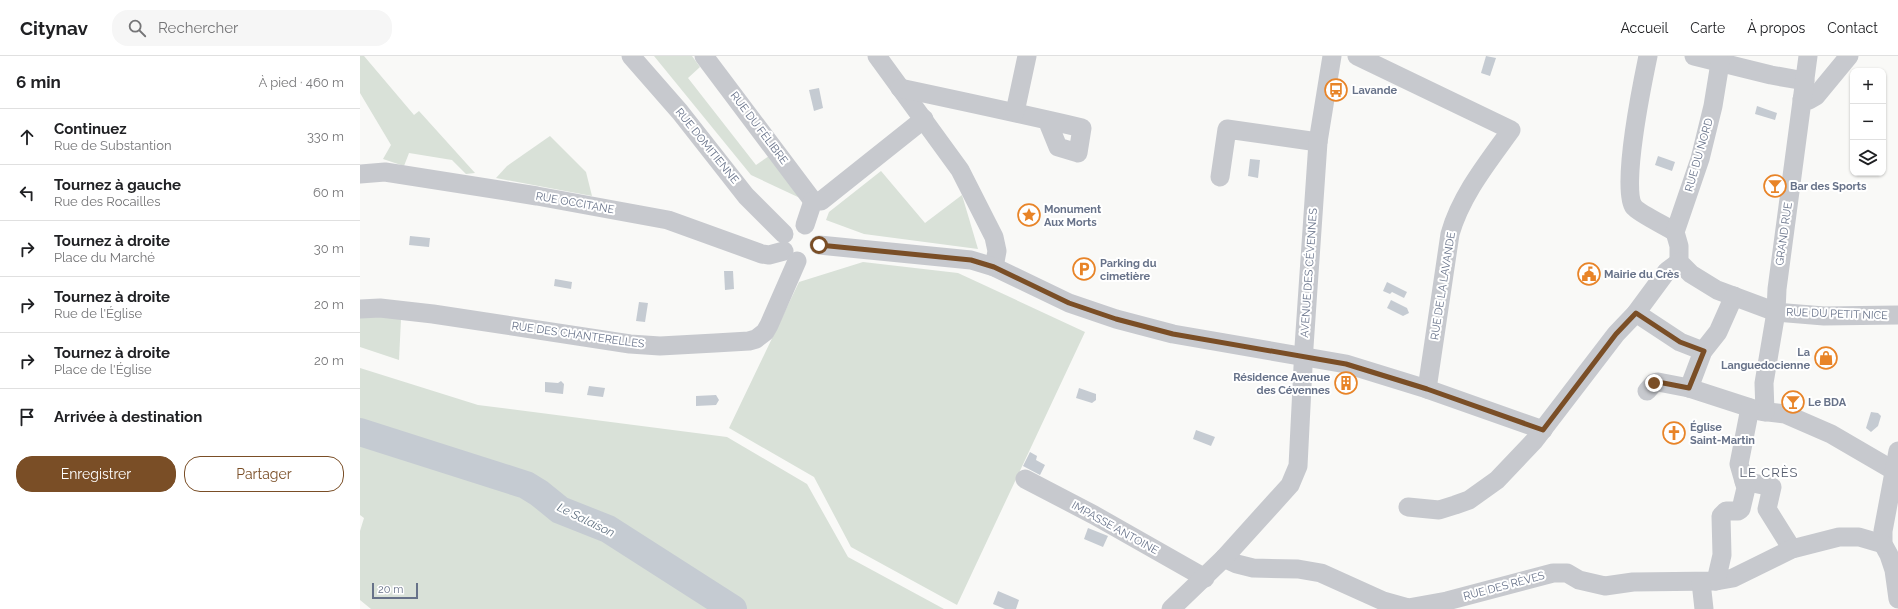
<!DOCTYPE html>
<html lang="fr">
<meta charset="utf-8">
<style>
:root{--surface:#fff;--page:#f6f6f6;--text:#202124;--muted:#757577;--line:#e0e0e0;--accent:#7a4e26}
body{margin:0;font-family:Raleway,sans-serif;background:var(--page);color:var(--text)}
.controls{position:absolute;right:12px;top:12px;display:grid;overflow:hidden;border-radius:8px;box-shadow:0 1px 3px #0004}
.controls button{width:36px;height:36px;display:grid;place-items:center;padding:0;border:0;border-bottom:1px solid var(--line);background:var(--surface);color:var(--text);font:20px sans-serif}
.scale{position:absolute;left:12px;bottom:10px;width:46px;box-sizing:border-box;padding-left:4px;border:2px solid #677289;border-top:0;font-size:11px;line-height:14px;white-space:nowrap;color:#677289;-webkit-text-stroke:3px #fff;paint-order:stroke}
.stop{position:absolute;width:12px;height:12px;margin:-9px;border:3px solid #7a4e26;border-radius:50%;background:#fff}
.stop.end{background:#7a4e26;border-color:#fff;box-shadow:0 1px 4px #0008}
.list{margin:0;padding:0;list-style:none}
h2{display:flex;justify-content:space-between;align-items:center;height:52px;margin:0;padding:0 16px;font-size:17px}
h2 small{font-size:13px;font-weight:400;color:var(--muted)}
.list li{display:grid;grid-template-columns:26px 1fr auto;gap:12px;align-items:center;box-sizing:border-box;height:56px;padding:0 16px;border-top:1px solid var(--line)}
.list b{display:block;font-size:15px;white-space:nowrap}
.list p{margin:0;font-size:13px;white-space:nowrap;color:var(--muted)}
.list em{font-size:13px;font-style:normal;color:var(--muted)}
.actions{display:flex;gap:8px;padding:12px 16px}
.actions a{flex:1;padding:9px 0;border:1px solid var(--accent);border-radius:16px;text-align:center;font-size:14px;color:var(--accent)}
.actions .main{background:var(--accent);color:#fff}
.icon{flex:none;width:22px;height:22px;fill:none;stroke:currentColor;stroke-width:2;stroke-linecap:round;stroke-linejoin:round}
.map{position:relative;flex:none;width:1538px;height:553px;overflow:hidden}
header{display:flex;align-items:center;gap:24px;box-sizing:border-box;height:56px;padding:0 20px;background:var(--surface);border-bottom:1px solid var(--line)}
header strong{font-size:19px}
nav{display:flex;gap:22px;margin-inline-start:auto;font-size:14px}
.search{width:280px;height:36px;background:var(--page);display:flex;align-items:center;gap:10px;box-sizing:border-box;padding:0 14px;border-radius:16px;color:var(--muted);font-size:15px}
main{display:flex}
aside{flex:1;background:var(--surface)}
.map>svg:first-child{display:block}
.green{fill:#d9e1d8}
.water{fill:#c5cbd2}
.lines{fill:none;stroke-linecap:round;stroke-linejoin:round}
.river{stroke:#c5cbd2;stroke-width:28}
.minor{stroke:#c7c9ce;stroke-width:19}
.route{stroke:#7a4e26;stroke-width:5}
.labels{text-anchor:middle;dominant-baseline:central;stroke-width:4;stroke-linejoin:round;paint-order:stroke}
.poi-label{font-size:11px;font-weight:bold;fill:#677289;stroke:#fff;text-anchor:start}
.street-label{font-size:11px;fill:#677289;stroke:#fff}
.water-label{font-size:12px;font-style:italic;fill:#637383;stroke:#fff}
.quarter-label{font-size:13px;letter-spacing:1px;fill:#565d6e;stroke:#fff}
</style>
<header>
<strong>Citynav</strong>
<div class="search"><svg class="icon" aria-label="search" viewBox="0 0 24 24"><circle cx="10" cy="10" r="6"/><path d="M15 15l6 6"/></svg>Rechercher</div>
<nav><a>Accueil</a><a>Carte</a><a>À propos</a><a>Contact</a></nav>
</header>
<main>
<aside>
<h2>6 min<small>À pied · 460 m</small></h2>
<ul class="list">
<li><svg class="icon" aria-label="ahead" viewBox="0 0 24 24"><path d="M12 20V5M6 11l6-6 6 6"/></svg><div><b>Continuez</b><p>Rue de Substantion</p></div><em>330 m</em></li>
<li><svg class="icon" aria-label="left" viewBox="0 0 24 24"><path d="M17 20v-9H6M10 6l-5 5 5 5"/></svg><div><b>Tournez à gauche</b><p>Rue des Rocailles</p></div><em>60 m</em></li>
<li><svg class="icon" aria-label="right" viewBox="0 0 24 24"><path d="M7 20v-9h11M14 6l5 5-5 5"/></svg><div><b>Tournez à droite</b><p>Place du Marché</p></div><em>30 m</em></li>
<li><svg class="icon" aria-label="right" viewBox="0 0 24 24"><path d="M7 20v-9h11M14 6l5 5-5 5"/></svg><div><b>Tournez à droite</b><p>Rue de l'Église</p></div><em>20 m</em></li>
<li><svg class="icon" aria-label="right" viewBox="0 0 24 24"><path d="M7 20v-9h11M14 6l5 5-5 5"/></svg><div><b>Tournez à droite</b><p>Place de l'Église</p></div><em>20 m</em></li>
<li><svg class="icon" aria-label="arrive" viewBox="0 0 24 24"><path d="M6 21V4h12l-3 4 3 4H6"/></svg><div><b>Arrivée à destination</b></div></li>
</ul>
<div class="actions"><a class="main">Enregistrer</a><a>Partager</a></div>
</aside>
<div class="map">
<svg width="1538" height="553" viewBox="0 0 1538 553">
<rect width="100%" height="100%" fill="#f9f9f7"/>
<!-- green -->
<g class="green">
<polygon points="0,0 4,0 54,59 59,55 115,117 106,118 92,104 49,97 44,110 23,103 31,89 0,37"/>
<polygon points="294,0 332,0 340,11 328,22 396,109 409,100 440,142 391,119"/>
<polygon points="190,80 226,116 232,140 136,122 147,110"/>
<polygon points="521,115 565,167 602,139 618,193 504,178 466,164 469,156"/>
<polygon points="503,206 598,217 725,276 597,549 491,491 454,421 369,372 439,226"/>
<polygon points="19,260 41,263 39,304 0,291 0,262"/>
<polygon points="0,312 118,349 367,381 447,428 488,501 584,553 11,553 0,544 0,475 4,462 0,459"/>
</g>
<!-- water -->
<g class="water">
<polygon points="1126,0 1136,2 1130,20 1121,17"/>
<polygon points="459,32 463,52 454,55 449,34"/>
<polygon points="1397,50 1417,57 1415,64 1395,58"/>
<polygon points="1298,100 1315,106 1312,115 1295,109"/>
<polygon points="890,103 900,104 898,122 888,120"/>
<polygon points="50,180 70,182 69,191 49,189"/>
<polygon points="364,215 373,215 374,233 365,234"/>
<polygon points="195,223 212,226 211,233 194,230"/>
<polygon points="1027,226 1047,236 1044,242 1032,236 1030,238 1023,235"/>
<polygon points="1031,244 1047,252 1049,257 1043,260 1027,252"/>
<polygon points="279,246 288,247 285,266 276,265"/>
<polygon points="201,325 204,328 203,338 185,336 185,326 198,327"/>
<polygon points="229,330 245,332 243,341 227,339"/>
<polygon points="719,332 736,338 736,344 732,347 716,342"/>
<polygon points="356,339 359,344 356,349 336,350 336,340"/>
<polygon points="1511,356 1518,357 1521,360 1518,370 1511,376 1506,372"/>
<polygon points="836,374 855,381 851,390 833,383"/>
<polygon points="670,396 677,400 676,404 685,409 680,419 663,410"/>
<polygon points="728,472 748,480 743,491 724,483"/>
<polygon points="638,535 659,544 656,553 645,553 633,548"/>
</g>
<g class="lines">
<!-- river -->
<polyline class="river" points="0,376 166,429 179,437 200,454 248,473 373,553"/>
<!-- minor -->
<g class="minor">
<polyline points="271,0 320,56 386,140 424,178"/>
<polyline points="344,0 453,145"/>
<polyline points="517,0 600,114 634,181 637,195 634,211"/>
<path d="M997,0L1151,74C1128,106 1101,139 1090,178L1067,333"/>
<path d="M1288,0C1283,24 1260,134 1274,151C1280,158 1306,170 1315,176"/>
<polyline points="1334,0 1411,19 1445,25"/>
<polyline points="1360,7 1353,50 1340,103 1315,176 1319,190 1319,206 1331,218 1357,234 1416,256 1464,260 1538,259"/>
<path d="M540,32C601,45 662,58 722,72L718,97L698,91L687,64"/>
<polyline points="1442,43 1449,44 1456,40 1489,0"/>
<polyline points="655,56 667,0"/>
<polyline points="0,118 25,116 177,140 308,164 402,198 409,199 424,195"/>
<polyline points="860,121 867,73 958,86"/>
<polyline points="445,169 453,145 461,145 564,63"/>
<polyline points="459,189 611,204 634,211 709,247 756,263 813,278 986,308 1067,333 1183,374"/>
<polyline points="0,253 20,252 73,258 270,288 300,290 355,287 389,285 396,283 405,276 409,269 437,205"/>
<polyline points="1276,257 1320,286 1343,295"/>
<polyline points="1329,332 1343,295 1358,276 1374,240"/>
<polyline points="1287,335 1294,327 1298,326 1329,332 1400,355 1425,358 1471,378 1538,417"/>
<polyline points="1405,356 1404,327 1416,256 1417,233 1448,0"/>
<polyline points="1538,395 1523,475 1523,488 1529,499 1534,514 1538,543"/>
<polyline points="665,423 734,459 845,522"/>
<polyline points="1384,425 1412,431 1407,453 1432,493"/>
<polyline points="1048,451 1079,454 1095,449 1109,444 1137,424 1174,385 1256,278 1276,257 1307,215 1319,206"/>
<polyline points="864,502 877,508 893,512 938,513 961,517 1023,545 1048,552 1087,545 1193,517 1207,517 1219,524 1245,530 1273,526 1356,525 1373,522 1432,493 1479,481 1499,481 1523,488"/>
<polyline points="1356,525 1362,499 1361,460 1366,455 1378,455 1381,453 1386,432 1379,408 1390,352"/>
<polyline points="1341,526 1344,553"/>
<polyline points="811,553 864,502 930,429 938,410 944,291 958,86 972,0"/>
</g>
</g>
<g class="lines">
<!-- route -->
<polyline class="route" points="459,189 611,204 634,211 709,247 756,263 813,278 986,308 1067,333 1183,374 1256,278 1276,257 1320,286 1344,295 1329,332 1298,326 1294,327"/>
</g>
<!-- icons -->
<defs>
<g id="bus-ring" transform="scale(1.15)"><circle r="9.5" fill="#fff" stroke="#e88428" stroke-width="1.5"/><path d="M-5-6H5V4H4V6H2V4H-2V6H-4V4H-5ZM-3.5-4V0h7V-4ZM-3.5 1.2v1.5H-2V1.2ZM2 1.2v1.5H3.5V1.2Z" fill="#e88428"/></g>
<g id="bar-ring" transform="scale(1.15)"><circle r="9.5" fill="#fff" stroke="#e88428" stroke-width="1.5"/><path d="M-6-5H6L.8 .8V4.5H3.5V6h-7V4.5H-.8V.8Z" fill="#e88428"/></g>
<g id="sight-ring" transform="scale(1.15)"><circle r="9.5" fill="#fff" stroke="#e88428" stroke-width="1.5"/><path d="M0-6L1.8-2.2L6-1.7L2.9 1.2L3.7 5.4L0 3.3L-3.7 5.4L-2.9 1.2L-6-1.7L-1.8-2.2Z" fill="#e88428"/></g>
<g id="parking-ring" transform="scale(1.15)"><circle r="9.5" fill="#fff" stroke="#e88428" stroke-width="1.5"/><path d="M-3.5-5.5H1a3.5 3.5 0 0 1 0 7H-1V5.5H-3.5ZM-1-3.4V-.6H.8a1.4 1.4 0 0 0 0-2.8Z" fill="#e88428"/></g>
<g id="civic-ring" transform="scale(1.15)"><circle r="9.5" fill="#fff" stroke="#e88428" stroke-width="1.5"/><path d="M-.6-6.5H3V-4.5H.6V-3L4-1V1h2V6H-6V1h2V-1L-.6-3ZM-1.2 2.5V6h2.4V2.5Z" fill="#e88428"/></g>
<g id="shop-ring" transform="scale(1.15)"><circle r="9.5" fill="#fff" stroke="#e88428" stroke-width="1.5"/><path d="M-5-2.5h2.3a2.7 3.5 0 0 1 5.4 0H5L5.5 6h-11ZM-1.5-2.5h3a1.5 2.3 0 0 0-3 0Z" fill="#e88428"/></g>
<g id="building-ring" transform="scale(1.15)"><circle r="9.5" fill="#fff" stroke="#e88428" stroke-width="1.5"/><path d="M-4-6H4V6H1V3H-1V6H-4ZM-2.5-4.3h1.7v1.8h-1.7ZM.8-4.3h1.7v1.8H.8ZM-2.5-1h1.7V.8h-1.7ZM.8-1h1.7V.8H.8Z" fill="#e88428"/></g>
<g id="church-ring" transform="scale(1.15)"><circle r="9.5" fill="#fff" stroke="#e88428" stroke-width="1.5"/><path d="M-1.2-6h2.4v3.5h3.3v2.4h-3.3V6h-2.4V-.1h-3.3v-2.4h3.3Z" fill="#e88428"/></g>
</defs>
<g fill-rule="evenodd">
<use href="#bus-ring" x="976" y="34"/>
<use href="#bar-ring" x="1415" y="130"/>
<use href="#sight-ring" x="669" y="159"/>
<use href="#parking-ring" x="724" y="213"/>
<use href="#civic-ring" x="1229" y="218"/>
<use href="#shop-ring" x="1466" y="302"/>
<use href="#building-ring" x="986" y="327"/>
<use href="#bar-ring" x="1433" y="346"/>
<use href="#church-ring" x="1314" y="377"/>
</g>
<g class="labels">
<!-- poi labels -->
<g class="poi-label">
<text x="992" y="34">Lavande</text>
<text x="1430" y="130">Bar des Sports</text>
<text x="684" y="153">Monument<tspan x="684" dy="13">Aux Morts</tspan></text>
<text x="740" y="207">Parking du<tspan x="740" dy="13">cimetière</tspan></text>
<text x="1244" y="218">Mairie du Crès</text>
<text x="1450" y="296" text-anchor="end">La<tspan x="1450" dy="13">Languedocienne</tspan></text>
<text x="970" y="321" text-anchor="end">Résidence Avenue<tspan x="970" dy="13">des Cévennes</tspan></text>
<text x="1448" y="346">Le BDA</text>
<text x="1330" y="371">Église<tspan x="1330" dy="13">Saint-Martin</tspan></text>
</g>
<!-- street labels -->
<g class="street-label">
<text transform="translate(399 72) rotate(53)">RUE DU FÉLIBRE</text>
<text transform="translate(347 90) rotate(51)">RUE DOMITIENNE</text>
<text transform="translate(1339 99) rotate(-74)">RUE DU NORD</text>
<text transform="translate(215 147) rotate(10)">RUE OCCITANE</text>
<text transform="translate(1424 178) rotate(-82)">GRAND RUE</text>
<text transform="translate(949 217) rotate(-86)">AVENUE DES CÉVENNES</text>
<text transform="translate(1083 230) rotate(-81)">RUE DE LA LAVANDE</text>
<text transform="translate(1477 258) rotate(2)">RUE DU PETIT NICE</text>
<text transform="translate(218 279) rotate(8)">RUE DES CHANTERELLES</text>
<text transform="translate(755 472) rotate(29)">IMPASSE ANTOINE</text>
<text transform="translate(1144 530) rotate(-15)">RUE DES RÈVES</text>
</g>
<!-- water labels -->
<g class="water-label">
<text transform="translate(226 464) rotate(26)">Le Salaison</text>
</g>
<!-- quarter labels -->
<g class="quarter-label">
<text x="1409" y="416">LE CRÈS</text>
</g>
</g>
</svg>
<div class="controls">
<button>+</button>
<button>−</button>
<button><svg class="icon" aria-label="layers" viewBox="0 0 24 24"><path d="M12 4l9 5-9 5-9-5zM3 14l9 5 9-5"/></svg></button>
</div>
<div class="scale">20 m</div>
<div class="stop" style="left:459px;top:189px"></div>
<div class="stop end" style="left:1294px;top:327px"></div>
</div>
</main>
